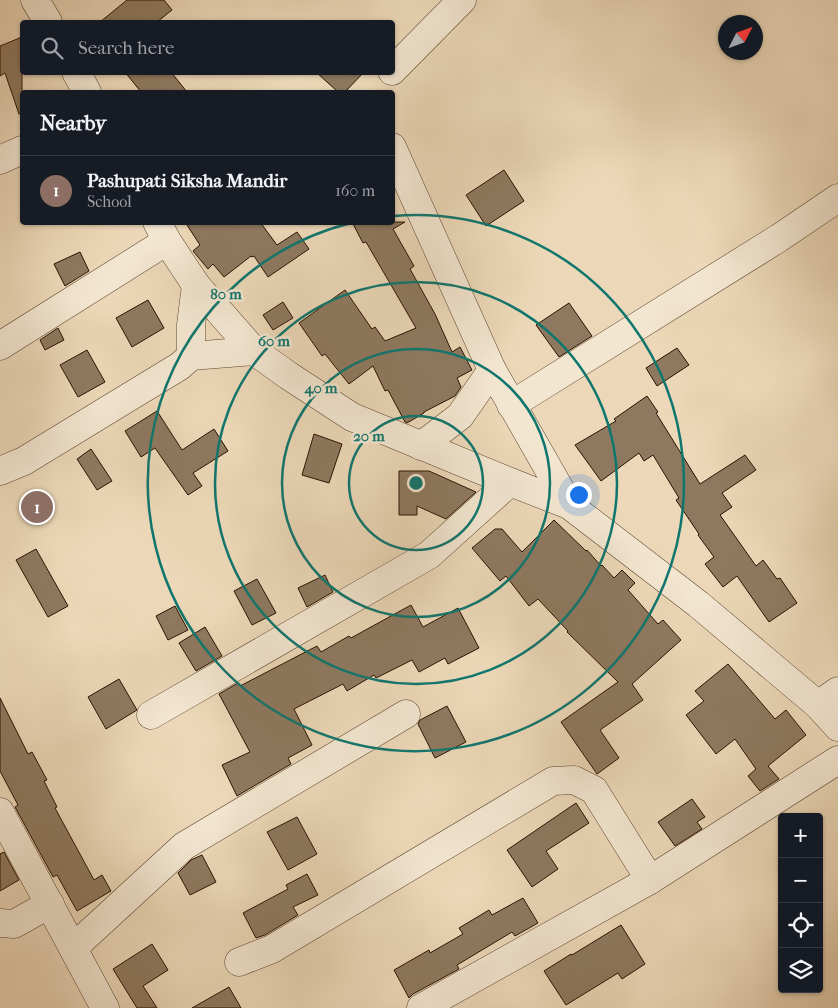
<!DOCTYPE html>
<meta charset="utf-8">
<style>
:root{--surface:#171b24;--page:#20242c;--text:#f1f3f6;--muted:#9ea1a6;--line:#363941;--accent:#c59692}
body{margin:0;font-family:"IM FELL French Canon",serif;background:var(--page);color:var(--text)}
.controls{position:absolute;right:15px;bottom:15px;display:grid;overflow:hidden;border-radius:5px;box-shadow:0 1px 4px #0004}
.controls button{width:45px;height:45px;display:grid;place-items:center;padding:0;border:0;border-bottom:1px solid var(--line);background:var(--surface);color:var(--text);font:25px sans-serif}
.compass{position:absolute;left:718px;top:15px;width:45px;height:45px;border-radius:50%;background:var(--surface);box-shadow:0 1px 4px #0004;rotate:48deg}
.you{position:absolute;left:578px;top:494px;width:18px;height:18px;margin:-12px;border:4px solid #fff;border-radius:50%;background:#1a73e8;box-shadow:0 0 0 8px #1a73e833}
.badge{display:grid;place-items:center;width:32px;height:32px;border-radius:50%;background:var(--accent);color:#fff;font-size:16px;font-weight:700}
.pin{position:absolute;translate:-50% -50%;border:2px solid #fff;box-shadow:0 1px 5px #0006}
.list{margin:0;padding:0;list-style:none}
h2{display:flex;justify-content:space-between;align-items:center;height:65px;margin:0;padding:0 20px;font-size:21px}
h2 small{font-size:16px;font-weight:400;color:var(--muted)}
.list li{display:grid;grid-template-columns:32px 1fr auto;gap:15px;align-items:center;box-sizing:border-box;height:70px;padding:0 20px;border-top:1px solid var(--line)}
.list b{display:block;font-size:19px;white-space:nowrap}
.list p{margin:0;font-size:16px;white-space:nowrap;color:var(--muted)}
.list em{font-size:16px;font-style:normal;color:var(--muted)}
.icon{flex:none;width:28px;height:28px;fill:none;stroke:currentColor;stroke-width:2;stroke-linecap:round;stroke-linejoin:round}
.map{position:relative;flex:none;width:838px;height:1008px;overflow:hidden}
.search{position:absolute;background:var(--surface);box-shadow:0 1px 4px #0004;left:20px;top:20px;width:375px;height:55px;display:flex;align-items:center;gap:12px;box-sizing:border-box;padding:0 18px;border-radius:5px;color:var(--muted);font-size:19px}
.panel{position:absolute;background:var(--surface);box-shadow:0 1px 4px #0004;left:20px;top:90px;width:375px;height:135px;border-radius:5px}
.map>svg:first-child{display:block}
.building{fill:#8e7960;stroke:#291200}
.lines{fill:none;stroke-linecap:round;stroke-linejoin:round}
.minor-casing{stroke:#5a442e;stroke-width:29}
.minor{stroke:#f3e6d1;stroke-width:28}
.ring{fill:none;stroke:#0f766e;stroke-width:2.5}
.centre{fill:#0f766e;stroke:#f3e6d1;stroke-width:2.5}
.ring-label{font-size:15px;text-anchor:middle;font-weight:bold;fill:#0f766e;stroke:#f3e6d1;stroke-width:5;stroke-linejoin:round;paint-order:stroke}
</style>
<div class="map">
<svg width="838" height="1008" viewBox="0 0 838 1008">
<rect width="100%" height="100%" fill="#ecd8b8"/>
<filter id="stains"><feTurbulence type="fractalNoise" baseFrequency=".004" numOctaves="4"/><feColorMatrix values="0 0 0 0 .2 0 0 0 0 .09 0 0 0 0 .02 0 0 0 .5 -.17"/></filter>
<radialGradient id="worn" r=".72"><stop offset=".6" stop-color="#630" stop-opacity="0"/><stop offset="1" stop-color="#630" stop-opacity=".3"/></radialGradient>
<!-- building -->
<g class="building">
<polygon points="127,0 164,0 172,10 157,22 100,22"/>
<polygon points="22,37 22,114 19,114 5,73 0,76 0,46"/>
<polygon points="125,72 171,72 187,92 141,92"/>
<polygon points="316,72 364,72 345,92 338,92"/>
<polygon points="504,170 524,201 486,226 466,195"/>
<polygon points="185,222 260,222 277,245 297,232 309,249 268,277 254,256 252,257 251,256 224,277 213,264 208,269 193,251 200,245"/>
<polygon points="352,222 405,222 393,229 414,266 410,269 435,314 452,352 460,347 472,370 457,378 461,387 455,396 424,412 424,413 407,423 405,422 388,390 385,391 373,366 349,384 325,354 322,356 299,323 345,290 372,329 375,327 385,341 416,328 366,242 363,243"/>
<polygon points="80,252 89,271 65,286 54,264"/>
<polygon points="148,300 164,328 132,347 116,318"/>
<polygon points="283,302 293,318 273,330 263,315"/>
<polygon points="569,303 592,336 559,357 536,325"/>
<polygon points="58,328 64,340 45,350 40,340"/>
<polygon points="677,348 689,365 657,386 646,368"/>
<polygon points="87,350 105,382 78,397 60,365"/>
<polygon points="647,396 658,412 656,413 700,484 745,455 756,470 722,493 732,507 720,515 756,566 763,560 777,579 780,578 797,603 769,622 737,576 723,587 705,564 714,557 698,535 699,534 676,500 679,498 653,455 644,461 639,453 601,481 575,445 616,421 614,419"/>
<polygon points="157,411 182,450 214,429 228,451 193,473 202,486 188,495 155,448 141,457 125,431"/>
<polygon points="314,434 342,444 329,483 302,475"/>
<polygon points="91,449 112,481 97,490 77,459"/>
<polygon points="399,471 429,471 476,492 446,519 417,506 417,515 399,515"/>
<polygon points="554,520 586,551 587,550 601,566 602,565 614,578 622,570 635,583 628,590 658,624 663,620 681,640 632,684 643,700 600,730 619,758 597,774 561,722 618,682 567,632 568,631 538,599 529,606 506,576 500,581 472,548 495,529 502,529 522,552"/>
<polygon points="36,549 68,606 48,617 16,560"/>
<polygon points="325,575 333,592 307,607 298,588"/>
<polygon points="257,579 276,613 252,625 234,591"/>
<polygon points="411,605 423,627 458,608 479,648 448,664 445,658 419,672 412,660 376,678 374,675 347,691 343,684 294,709 312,745 288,758 291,764 237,796 222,765 250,752 219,694 238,683 240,686 317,646 321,652 349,636 351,638"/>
<polygon points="175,606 188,630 168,640 156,616"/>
<polygon points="205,627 222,656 196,671 179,643"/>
<polygon points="728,664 775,719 786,710 806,735 768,766 779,779 760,791 748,776 756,769 735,739 716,754 686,715 704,701 695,691"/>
<polygon points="119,679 137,710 106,729 88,697"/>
<polygon points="0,698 28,754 32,752 47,780 44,781 57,807 55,808 94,880 102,875 111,891 77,911 57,875 53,877 15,807 18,805 0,771"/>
<polygon points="447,706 466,742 435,758 418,724 420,720"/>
<polygon points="692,799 705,817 697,822 702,829 675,846 658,822"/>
<polygon points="576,803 589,823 546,851 558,869 532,887 507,850"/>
<polygon points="297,817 317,854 288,870 267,832"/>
<polygon points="4,852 19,880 0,891 0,854"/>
<polygon points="202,855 216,882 190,895 178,873 191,860"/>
<polygon points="307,874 318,895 293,907 298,915 265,935 256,938 243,913 288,889 286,885"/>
<polygon points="523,898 538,923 515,936 512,932 457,965 459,969 413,994 409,998 394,970 429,950 430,953 463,934 459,928 489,910 492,915"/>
<polygon points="621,925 645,964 622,979 618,973 566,1005 544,971 571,954 572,955"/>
<polygon points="152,944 168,970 143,986 157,1008 137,1008 113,969"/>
<polygon points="229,987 241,1008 192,1008"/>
</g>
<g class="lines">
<!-- minor casing -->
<g class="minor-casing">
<g id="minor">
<polyline points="35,0 48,22"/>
<polyline points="392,71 462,0"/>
<polyline points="76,72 87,92"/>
<polyline points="392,147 492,370 569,505"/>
<polyline points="0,160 22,150"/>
<polyline points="196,285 254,351 289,376 352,417 510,482 569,505 698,604 818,705"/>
<polyline points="0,346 167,241"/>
<polyline points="191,356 254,351"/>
<polyline points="511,405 779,238 838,198"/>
<polyline points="421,446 460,416 492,370"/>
<polyline points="0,471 24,461 180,366 191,356 191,325 196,285 167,241 157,222"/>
<polyline points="838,691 818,705 838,727"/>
<polyline points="151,715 429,555 510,482"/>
<polyline points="0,812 105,1008"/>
<polyline points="0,923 14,924 50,904"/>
<polyline points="73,948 184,846 406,714"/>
<polyline points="239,962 272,949 553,781 574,780 594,790 650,880"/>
<polyline points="421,1008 650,880 838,760"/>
</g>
</g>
<!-- minor -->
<use href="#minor" class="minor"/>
</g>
<!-- distance rings -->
<g class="ring">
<circle cx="416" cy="483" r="67"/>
<circle cx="416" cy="483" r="134"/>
<circle cx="416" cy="483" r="201"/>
<path d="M393 216A268 268 0 1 1 351 223"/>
</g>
<circle cx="416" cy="483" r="8" class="centre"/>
<g class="ring-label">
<text x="226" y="299">80 m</text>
<text x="274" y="346">60 m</text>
<text x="321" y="393">40 m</text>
<text x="369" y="441">20 m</text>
</g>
<rect width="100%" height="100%" filter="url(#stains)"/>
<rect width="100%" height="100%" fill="url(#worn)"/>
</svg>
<div class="controls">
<button>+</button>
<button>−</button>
<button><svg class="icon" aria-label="locate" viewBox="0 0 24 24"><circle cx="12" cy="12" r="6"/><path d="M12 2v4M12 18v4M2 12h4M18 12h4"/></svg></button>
<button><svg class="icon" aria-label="layers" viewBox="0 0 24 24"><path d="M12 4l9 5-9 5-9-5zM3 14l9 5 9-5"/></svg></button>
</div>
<svg class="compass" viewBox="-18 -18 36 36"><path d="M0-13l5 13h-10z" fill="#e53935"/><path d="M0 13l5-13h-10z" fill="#9ea1a6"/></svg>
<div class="you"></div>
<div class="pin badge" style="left:37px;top:507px;background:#8d6e63">1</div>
<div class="search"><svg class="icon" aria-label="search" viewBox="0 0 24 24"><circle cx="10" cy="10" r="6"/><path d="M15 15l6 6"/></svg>Search here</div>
<section class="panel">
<h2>Nearby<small></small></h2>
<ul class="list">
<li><span class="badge" style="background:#8d6e63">1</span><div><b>Pashupati Siksha Mandir</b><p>School</p></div><em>160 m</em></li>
</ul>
</section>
</div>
